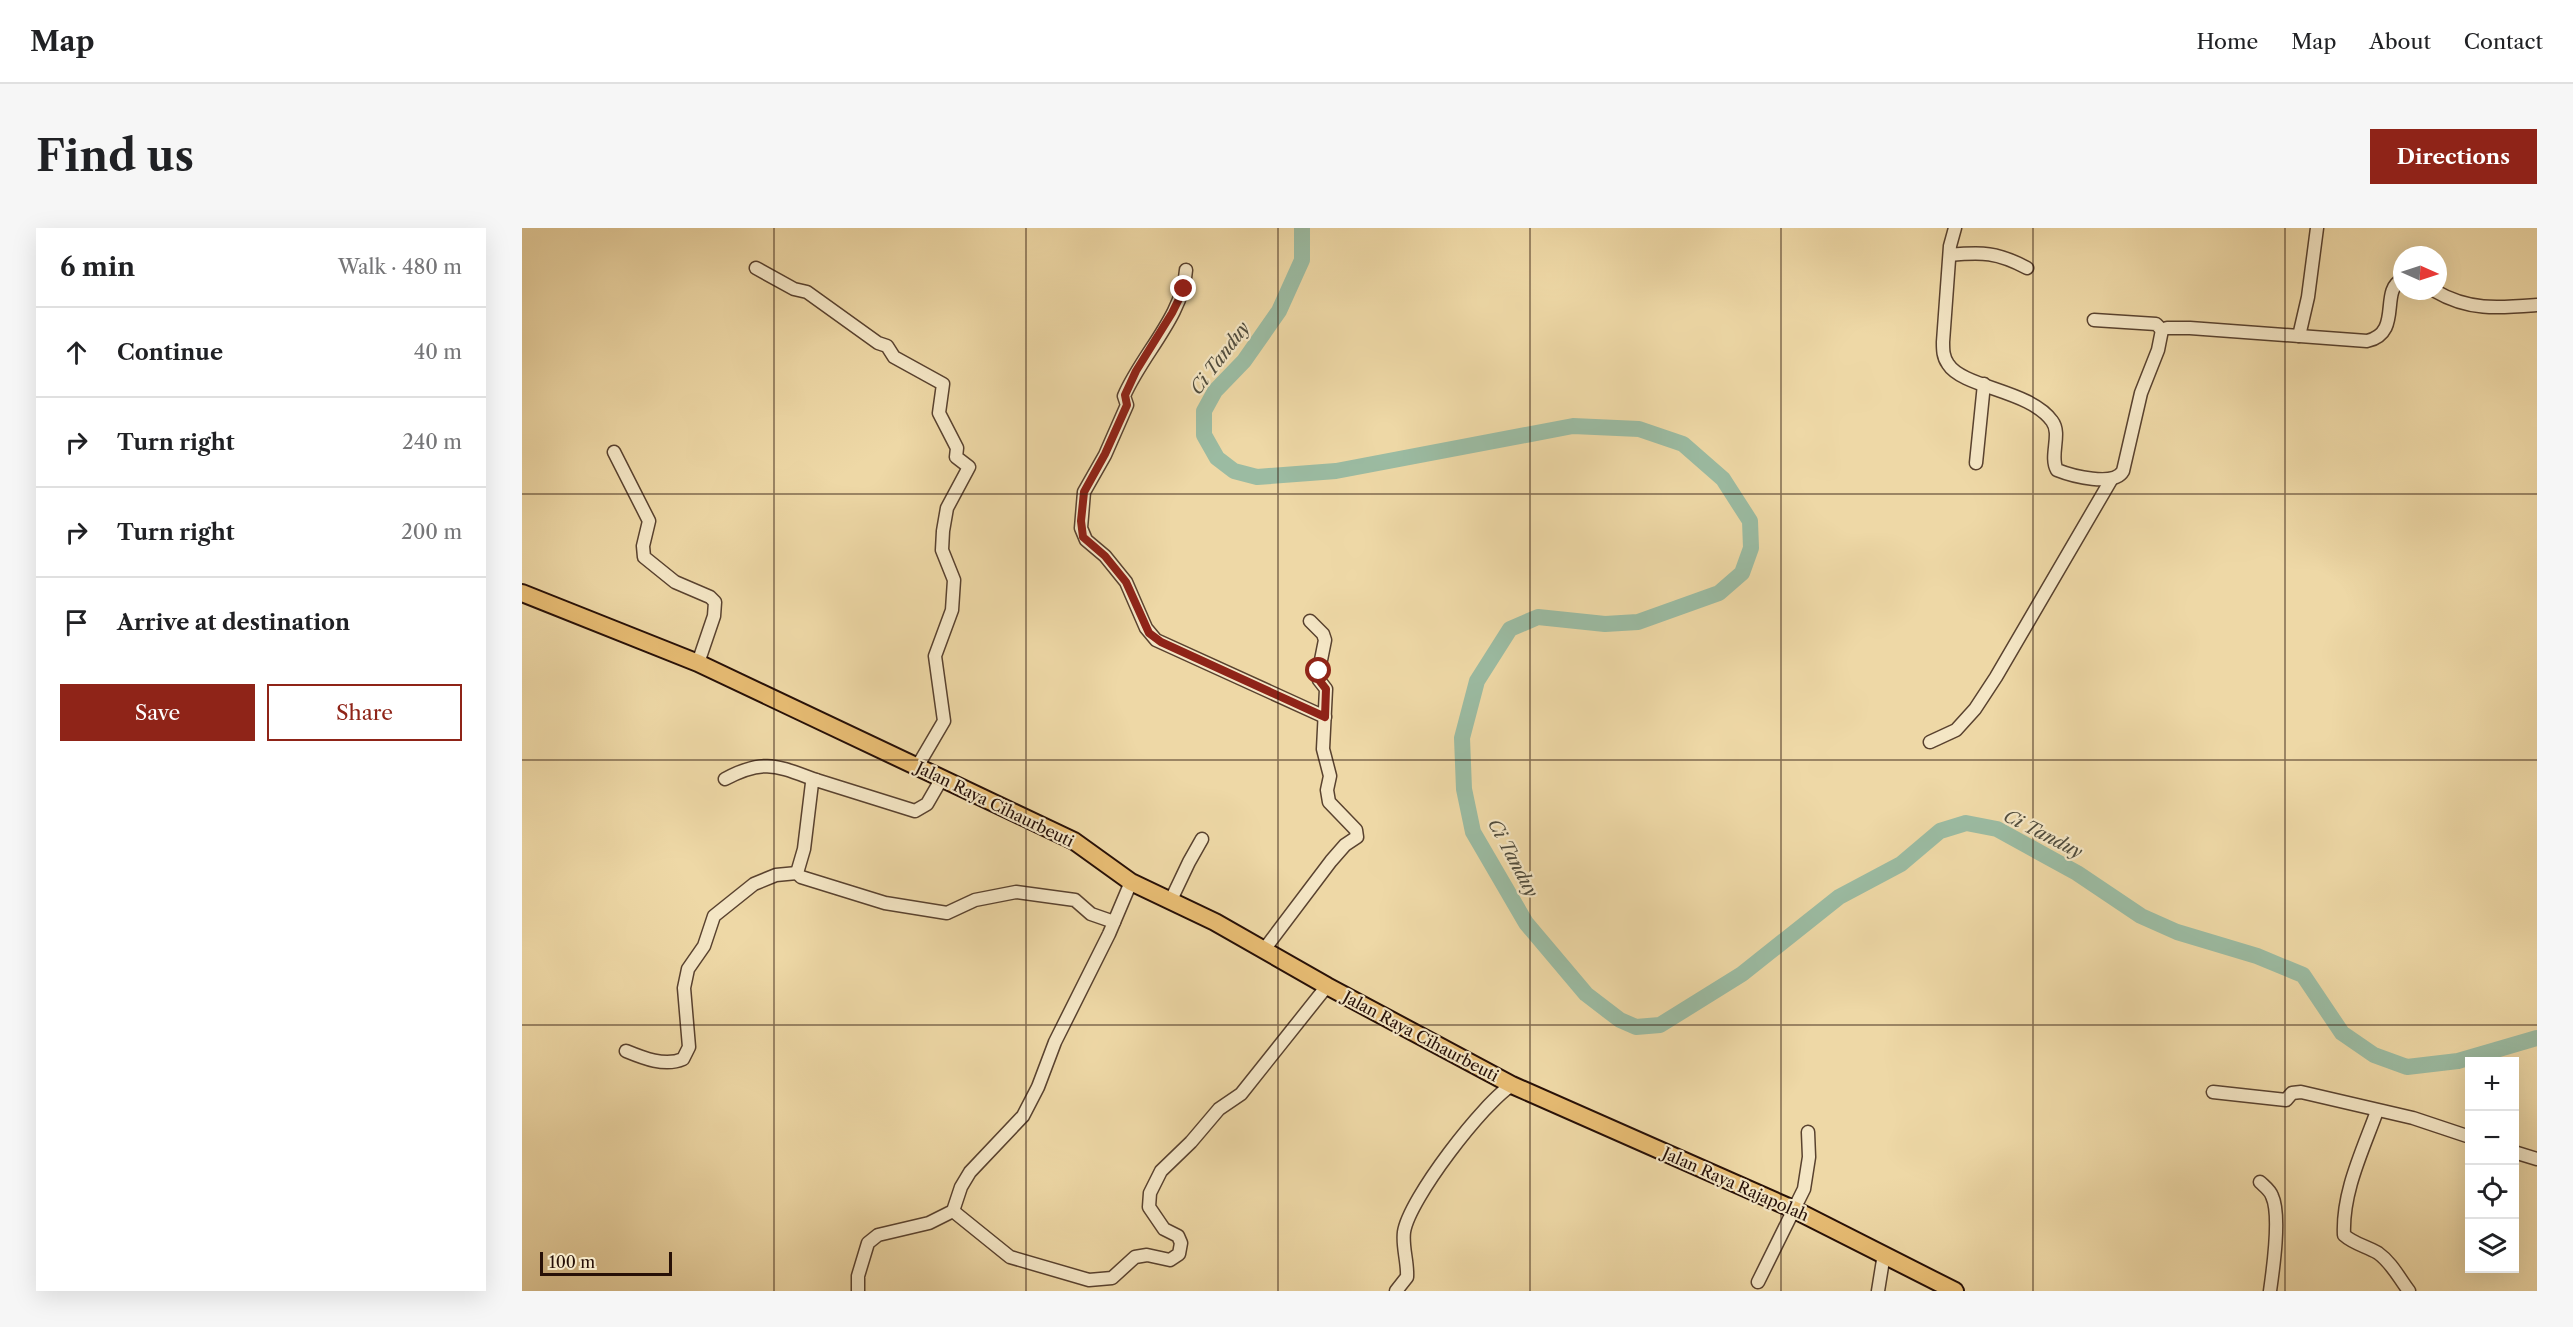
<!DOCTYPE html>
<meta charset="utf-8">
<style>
:root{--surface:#fff;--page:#f6f6f6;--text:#202124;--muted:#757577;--line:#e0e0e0;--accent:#8f2418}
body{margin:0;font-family:"Libre Caslon Text",serif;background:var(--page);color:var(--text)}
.controls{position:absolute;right:18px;bottom:18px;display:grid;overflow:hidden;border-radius:0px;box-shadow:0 6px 24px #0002}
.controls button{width:54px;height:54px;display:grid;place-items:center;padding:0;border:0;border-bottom:2px solid var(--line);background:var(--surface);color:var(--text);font:30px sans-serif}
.compass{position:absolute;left:1871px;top:18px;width:54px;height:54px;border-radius:50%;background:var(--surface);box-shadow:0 6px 24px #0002;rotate:93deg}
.scale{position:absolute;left:18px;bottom:15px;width:132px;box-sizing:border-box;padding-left:6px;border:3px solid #271007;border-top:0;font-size:16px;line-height:21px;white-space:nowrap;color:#271007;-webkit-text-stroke:4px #f4e6c5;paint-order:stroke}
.stop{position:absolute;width:18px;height:18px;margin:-14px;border:4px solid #8f2418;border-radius:50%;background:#fff}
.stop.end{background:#8f2418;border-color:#fff;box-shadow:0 2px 6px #0008}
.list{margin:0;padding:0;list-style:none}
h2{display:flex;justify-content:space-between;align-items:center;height:78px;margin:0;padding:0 24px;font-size:26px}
h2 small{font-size:20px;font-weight:400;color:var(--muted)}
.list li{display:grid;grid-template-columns:39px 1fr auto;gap:18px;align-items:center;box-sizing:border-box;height:90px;padding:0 24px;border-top:2px solid var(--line)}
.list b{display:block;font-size:22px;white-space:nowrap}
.list em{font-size:20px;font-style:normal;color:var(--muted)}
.actions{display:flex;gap:12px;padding:18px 24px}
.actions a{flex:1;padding:14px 0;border:2px solid var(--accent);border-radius:0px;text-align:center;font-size:21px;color:var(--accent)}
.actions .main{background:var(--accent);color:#fff}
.icon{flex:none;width:33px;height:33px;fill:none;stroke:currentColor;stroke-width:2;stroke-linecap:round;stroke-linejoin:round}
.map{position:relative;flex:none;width:2015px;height:1063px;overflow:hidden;border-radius:0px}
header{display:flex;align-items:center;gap:36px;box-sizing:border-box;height:84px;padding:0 30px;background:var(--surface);border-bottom:2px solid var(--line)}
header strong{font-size:28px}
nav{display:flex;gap:33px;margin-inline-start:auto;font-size:21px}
.intro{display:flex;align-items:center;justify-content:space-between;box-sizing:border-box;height:144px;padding:0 36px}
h1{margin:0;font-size:42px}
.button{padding:15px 27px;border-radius:0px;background:var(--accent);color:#fff;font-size:21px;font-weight:700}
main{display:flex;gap:36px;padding:0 36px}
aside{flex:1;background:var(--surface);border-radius:0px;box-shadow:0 6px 24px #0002}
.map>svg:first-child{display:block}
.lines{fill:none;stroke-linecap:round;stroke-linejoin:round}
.river{stroke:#9bbba2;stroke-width:16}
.minor-casing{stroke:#59422f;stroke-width:15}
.highway-casing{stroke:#271007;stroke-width:20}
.minor{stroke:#f4e6c5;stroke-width:12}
.highway{stroke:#e7bc73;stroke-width:16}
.route{stroke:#8f2418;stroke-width:8}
.grid{fill:none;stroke:#271007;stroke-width:1.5;stroke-opacity:0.55}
.labels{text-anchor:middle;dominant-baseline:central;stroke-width:4.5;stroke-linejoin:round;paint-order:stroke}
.street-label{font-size:16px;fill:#271007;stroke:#f4e6c5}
.water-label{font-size:18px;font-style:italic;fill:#504c3d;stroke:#f4e6c5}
</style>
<header>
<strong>Map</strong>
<nav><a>Home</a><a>Map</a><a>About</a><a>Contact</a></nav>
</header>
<div class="intro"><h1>Find us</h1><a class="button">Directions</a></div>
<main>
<aside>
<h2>6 min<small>Walk · 480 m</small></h2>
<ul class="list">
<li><svg class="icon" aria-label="ahead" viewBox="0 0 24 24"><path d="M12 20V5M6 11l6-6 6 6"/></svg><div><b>Continue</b></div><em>40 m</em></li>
<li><svg class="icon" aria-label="right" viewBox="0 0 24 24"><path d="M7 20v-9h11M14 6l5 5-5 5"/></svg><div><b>Turn right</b></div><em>240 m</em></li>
<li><svg class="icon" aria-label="right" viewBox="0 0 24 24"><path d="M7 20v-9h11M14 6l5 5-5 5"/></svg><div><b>Turn right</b></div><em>200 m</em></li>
<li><svg class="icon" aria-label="arrive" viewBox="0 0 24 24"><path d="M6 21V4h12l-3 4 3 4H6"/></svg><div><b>Arrive at destination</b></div></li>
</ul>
<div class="actions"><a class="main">Save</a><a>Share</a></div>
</aside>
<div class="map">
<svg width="2015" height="1063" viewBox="0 0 2015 1063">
<rect width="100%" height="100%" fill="#eed8a6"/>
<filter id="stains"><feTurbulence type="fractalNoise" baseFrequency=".00333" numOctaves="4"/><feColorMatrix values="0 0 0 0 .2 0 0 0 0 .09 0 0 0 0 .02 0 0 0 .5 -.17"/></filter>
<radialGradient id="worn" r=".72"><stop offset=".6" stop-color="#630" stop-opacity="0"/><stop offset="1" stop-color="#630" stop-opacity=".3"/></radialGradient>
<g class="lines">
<!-- river -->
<polyline class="river" points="780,0 780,32 757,83 722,133 693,163 682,183 682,207 695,230 712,243 735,249 814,243 1051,198 1117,201 1161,216 1201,251 1228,293 1229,320 1220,345 1197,365 1116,394 1083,396 1016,389 988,401 955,453 940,510 942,561 951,604 1004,695 1064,766 1098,792 1114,799 1138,797 1220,746 1317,669 1379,636 1418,603 1444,595 1475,601 1555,645 1619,688 1655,704 1735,728 1781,747 1820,805 1852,827 1885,839 1936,833 2015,810"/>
<!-- minor casing -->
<g class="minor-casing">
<g id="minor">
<path d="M1433,0L1428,18L1421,114C1421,122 1421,129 1426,136C1441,160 1508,162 1530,193C1540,206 1527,228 1535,242C1550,248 1592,259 1601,243L1619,165L1636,122L1640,102L1645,100H1668L1845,113C1881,105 1857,62 1880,52"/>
<path d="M1428,27C1460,24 1475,24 1505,40"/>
<polyline points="234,40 272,61 285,64 356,115 365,118 372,129 421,156 417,185 435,220 434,229 447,239 425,280 421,303 420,322 432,352 430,382 413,428 422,493 395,539"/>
<path d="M664,42C661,88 620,126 602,168L605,177L583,227L562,264L559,300L564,312L583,328L604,354L624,400L634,412L803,489"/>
<path d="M1913,63C1947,83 1977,80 2015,77"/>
<polyline points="1572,92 1634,96 1640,102"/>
<polyline points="1777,108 1786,69 1795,0"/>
<polyline points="92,224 127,293 121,318 122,329 153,354 188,369 193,374 192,388 176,435"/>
<polyline points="1454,235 1462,156"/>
<polyline points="1408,514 1434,502 1453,481 1474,449 1589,252"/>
<polyline points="420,550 405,576 393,583 294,552 290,555 282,621 275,645 279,649 363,675 425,685 453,672 494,664 553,672 569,686 592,694"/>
<path d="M203,551C242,530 255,538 294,552"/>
<polyline points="648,674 667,634 680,611"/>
<polyline points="741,723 809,633 823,617 835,609 834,602 807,574 805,562 808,548 801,521 804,461 797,452 796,447 803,412 801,406 788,393"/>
<path d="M104,823C121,830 143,839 161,831L167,819L162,760L166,741L182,718L192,688L232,656L254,647L275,645"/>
<polyline points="1691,864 1764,872 1770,865 1779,864 1891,890 1948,909"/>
<path d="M1855,883C1841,922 1820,964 1822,1007C1832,1016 1844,1018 1856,1025C1870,1035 1877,1050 1887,1063"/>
<polyline points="1992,924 2015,931"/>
<path d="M1738,954C1742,958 1748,962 1750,968C1759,987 1751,1042 1748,1063"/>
<polyline points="431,983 488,1029 567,1052 590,1050 613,1029 625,1027 648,1032 657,1026 659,1015 656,1008 642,1001 627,979 628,965 639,943 669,914 697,881 719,866 805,758"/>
<polyline points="1236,1054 1282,961 1287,929 1286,904"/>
<polyline points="336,1063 336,1048 346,1015 356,1007 407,995 431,983 439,959 448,944 501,888 516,859 533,814 587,706 609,654"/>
<path d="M874,1063L885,1049C886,1034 880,1019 882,1004C887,971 962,874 990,857"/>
<polyline points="1356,1063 1362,1026"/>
</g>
</g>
<!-- highway casing -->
<g class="highway-casing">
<polyline id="highway" points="0,365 176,435 552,613 609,654 693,694 805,758 990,857 1271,981 1433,1063"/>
</g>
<!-- minor -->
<use href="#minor" class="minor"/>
<!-- highway -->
<use href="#highway" class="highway"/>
</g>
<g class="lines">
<!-- route -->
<polyline class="route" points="662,61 650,85 614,143 603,167 605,177 583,226 562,264 559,293 561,309 583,328 604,354 627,405 639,414 803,489 804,461 797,452 797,443"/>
</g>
<!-- grid -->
<path class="grid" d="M252,0V1063M504,0V1063M756,0V1063M1008,0V1063M1259,0V1063M1511,0V1063M1763,0V1063M0,266H2015M0,532H2015M0,797H2015"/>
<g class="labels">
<!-- street labels -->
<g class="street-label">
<text transform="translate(473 576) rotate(26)">Jalan Raya Cihaurbeuti</text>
<text transform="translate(899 808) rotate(28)">Jalan Raya Cihaurbeuti</text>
<text transform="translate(1214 956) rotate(24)">Jalan Raya Rajapolah</text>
</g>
<!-- water labels -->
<g class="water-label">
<text transform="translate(698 130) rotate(-53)">Ci Tanduy</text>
<text transform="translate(1521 606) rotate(27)">Ci Tanduy</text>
<text transform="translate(991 630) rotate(62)">Ci Tanduy</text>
</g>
</g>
<rect width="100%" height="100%" filter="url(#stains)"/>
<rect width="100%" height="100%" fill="url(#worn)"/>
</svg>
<div class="controls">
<button>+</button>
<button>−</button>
<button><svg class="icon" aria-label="locate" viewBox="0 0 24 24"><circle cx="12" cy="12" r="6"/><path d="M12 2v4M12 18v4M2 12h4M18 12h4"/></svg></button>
<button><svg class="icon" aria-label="layers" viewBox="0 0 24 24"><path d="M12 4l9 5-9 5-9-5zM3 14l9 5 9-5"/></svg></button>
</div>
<svg class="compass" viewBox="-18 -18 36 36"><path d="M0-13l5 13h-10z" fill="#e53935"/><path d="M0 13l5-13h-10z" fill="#757577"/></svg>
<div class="scale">100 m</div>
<div class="stop" style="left:797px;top:443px"></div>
<div class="stop end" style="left:662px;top:61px"></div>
</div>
</main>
